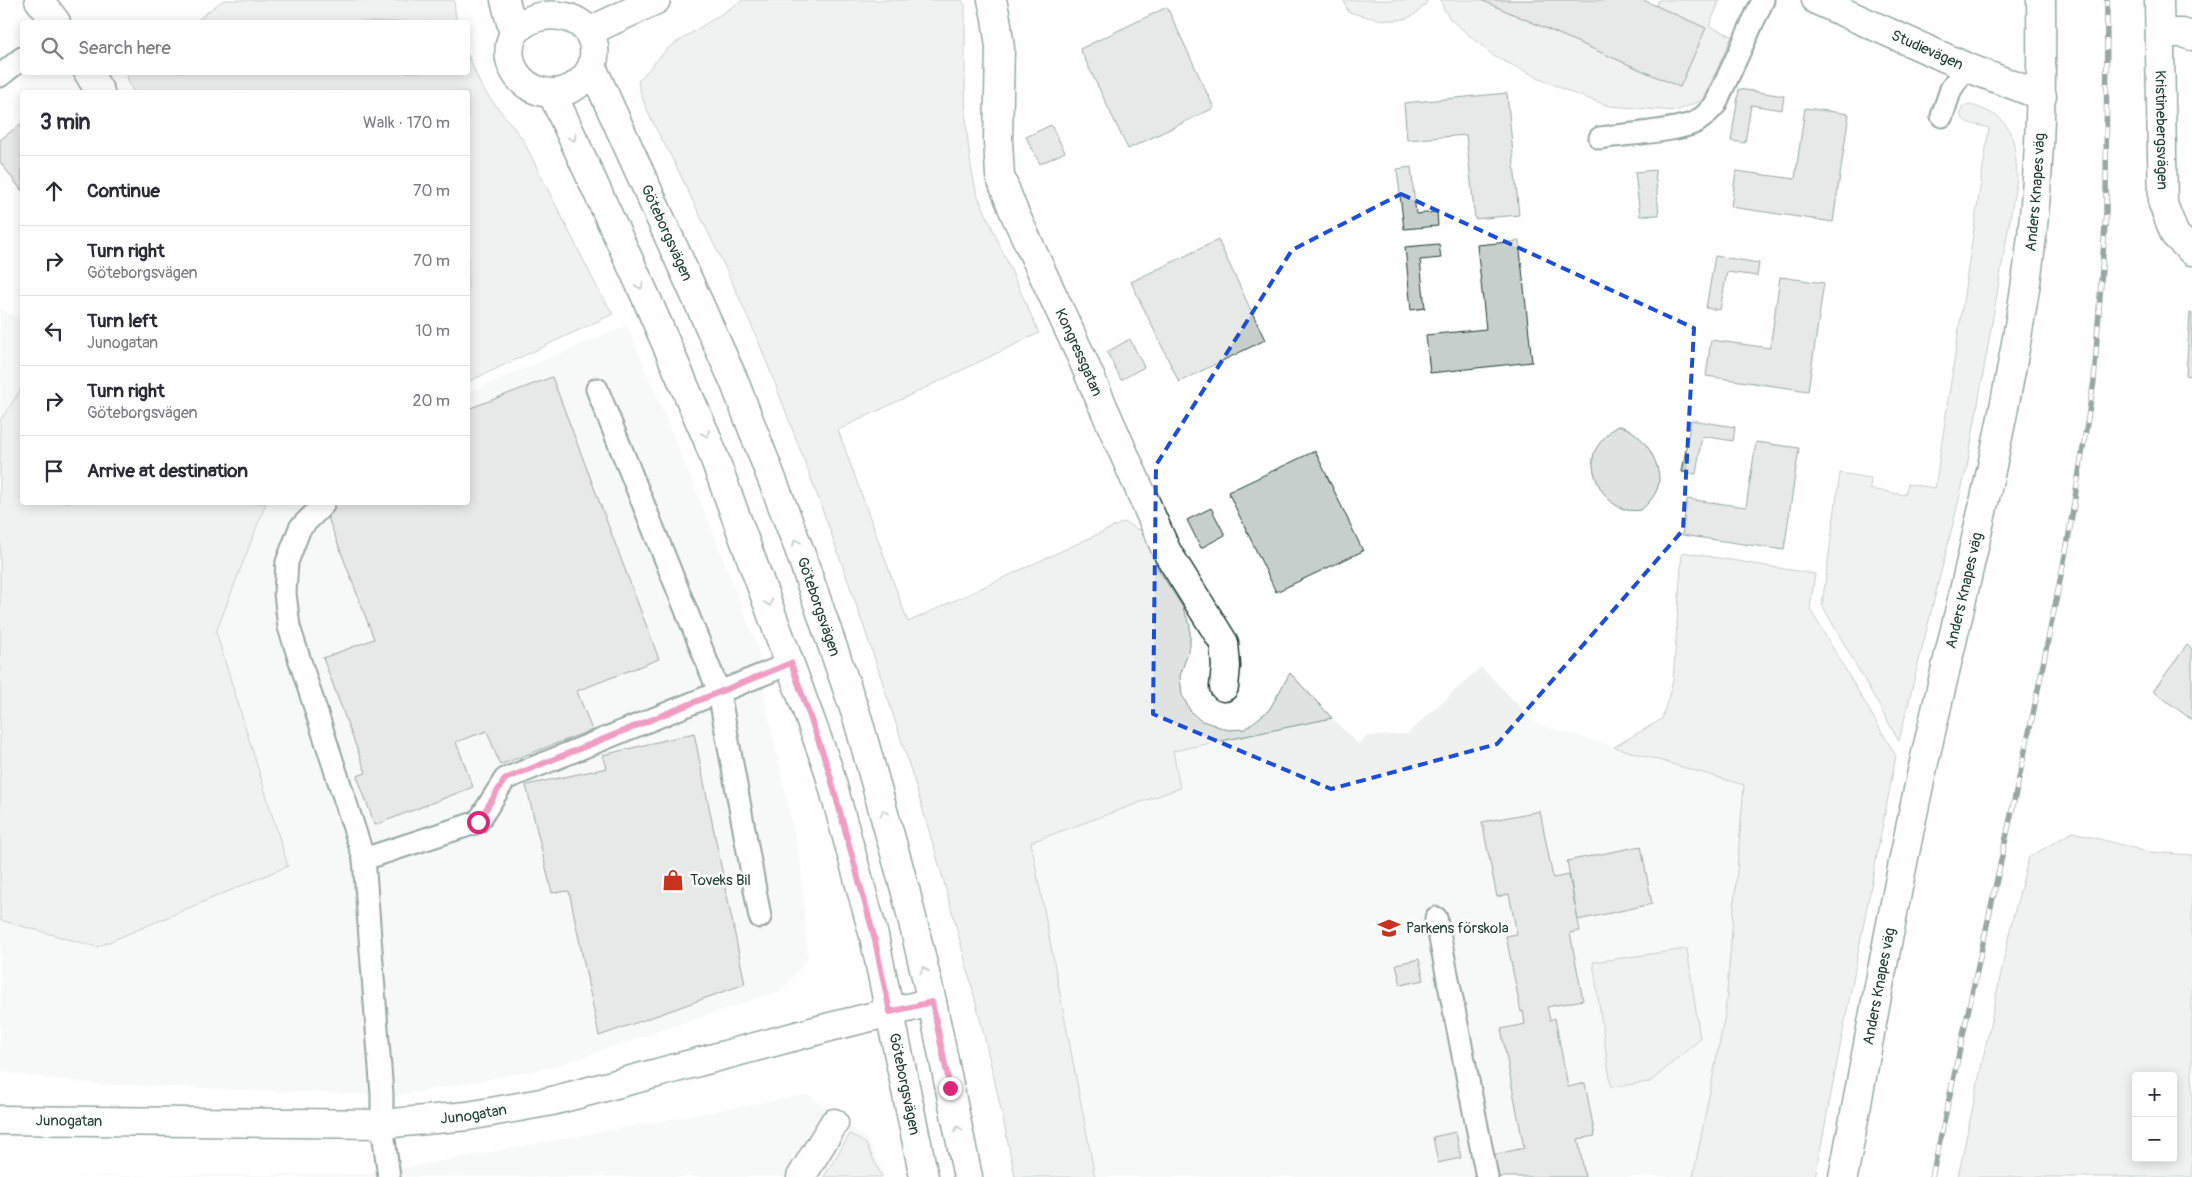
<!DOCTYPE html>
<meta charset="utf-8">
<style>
:root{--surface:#fff;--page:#f2f2f3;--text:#2b2b33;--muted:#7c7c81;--line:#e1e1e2}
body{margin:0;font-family:Pangolin,sans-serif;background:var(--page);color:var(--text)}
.controls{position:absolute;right:15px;bottom:15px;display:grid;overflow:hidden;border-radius:5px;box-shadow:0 2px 12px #0003}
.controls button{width:45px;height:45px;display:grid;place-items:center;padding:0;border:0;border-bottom:1px solid var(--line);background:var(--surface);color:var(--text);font:25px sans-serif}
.stop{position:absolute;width:15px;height:15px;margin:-11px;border:4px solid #db2777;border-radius:50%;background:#fff}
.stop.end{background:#db2777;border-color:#fff;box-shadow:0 1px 5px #0008}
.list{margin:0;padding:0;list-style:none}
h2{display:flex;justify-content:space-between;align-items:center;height:65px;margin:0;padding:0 20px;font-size:21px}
h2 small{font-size:16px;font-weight:400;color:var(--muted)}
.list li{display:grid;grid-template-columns:32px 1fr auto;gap:15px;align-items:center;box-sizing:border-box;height:70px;padding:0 20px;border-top:1px solid var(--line)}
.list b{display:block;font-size:19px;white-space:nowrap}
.list p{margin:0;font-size:16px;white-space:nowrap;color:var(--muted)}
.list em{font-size:16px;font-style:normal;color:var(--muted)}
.icon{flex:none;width:28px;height:28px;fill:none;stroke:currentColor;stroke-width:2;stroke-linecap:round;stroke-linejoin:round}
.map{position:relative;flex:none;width:2192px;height:1177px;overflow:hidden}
.search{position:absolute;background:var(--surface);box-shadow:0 2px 12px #0003;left:20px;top:20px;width:450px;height:55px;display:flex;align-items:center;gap:12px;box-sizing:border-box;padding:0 18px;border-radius:5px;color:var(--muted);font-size:19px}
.panel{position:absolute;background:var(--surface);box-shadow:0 2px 12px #0003;left:20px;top:90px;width:450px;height:415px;border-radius:5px}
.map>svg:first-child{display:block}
.built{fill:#eef1f0}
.green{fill:#dee3e2;stroke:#7e908b;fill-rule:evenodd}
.building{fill:#c7cfcc;stroke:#1f3d34}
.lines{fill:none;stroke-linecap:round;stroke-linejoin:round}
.lane-casing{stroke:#1f3d34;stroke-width:25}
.street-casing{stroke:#1f3d34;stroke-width:31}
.secondary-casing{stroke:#1f3d34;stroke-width:31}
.lane{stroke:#fff;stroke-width:21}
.street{stroke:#fff;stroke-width:28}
.secondary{stroke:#fff;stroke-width:28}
.rail-casing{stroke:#1f3d34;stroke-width:5.5}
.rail{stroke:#fff;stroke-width:4;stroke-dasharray:11;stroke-linecap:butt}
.oneway{stroke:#8f9e9a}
.route{stroke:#db2777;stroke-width:6}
.marked{fill:none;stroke:#1d4ed8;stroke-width:4;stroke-dasharray:10 6;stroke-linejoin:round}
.labels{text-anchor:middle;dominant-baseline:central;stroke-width:5;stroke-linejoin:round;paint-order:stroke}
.street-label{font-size:15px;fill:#1f3d34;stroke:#fff}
.poi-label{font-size:15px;fill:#1f3d34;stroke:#fff;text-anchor:start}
</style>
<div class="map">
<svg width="2192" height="1177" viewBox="0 0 2192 1177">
<rect width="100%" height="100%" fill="#fff"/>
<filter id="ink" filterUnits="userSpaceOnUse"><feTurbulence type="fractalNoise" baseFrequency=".02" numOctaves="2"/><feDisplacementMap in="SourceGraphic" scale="10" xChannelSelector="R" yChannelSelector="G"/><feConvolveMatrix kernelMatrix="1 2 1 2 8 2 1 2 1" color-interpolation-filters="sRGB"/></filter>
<g filter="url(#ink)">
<!-- built -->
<g class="built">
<polygon points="0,308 22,320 22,388 0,421"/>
<polygon points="627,325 710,524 758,648 766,704 801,862 808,959 782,990 554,1067 398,1096 92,1084 0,1072 0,920 97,947 288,866 216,632 266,503 468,502 468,392"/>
<polygon points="1481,667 1537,724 1744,784 1725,1015 1693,1177 1095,1177 1030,841 1179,788 1173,751 1332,718 1358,744 1367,736 1407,734"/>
<polygon points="808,1094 868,1140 886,1177 0,1177 368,1174"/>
</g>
<!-- green -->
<g class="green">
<polygon points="223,0 454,0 456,22 195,22"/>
<path d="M743,0H962L965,5C966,68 961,133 977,194L1039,333L838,430L908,622L1124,522L1141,531L1160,572L1182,606L1190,625V646L1180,676L1182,695L1191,712L1200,720L1228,730L1245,729L1269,710L1290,673L1332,718L1173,751L1180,788L1031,842L1095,1177H1015C961,902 872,634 771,373C744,302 709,235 676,166C663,139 643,111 638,81L668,48Z"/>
<path d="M1344,0H1428C1410,31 1376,19 1348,12Z"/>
<polygon points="1441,0 1481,0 1680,87 1705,28 1656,6 1659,0 1720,0 1709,26 1732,36 1703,100 1676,111 1609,106 1572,93 1495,57 1450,19 1444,9"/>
<polygon points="468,55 482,88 522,138 599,291 613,314 468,382 468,92 133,92 127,77 132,72 468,72"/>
<path d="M1970,104C1978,108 1990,111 1998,117C2016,130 2016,158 2017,178L1967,467L1899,741L1822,605L1840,473L1871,478L1870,489L1905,495L1908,484L1935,488L1989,128C1977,124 1953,124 1963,106Z"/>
<polygon points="22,388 22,502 266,503 216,632 288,866 97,947 0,920 0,421"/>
<path d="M1618,426C1640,428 1660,460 1659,481C1658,493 1649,503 1641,510C1633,511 1626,511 1619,507C1603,499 1591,475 1593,458C1594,450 1599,444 1604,438C1609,432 1612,429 1618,426Z"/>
<polygon points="1682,552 1815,574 1810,609 1896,756 1815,1177 1693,1177 1725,1015 1744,785 1614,747 1662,719 1673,681"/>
<path d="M2073,832L2148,852L2192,855V1177H1958L2012,921L2029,857ZM2136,1076H2173V1158H2136Z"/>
<polygon points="1687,949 1700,1039 1650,1082 1611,1087 1593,962"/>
<polygon points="850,1134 866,1144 882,1177 824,1177"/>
</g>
<!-- building -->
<g class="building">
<polygon points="1481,0 1643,0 1706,28 1680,87"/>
<polygon points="1167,7 1214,108 1128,149 1080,49"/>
<polygon points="1739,89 1784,96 1782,110 1751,105 1745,143 1731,141"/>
<polygon points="1507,93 1519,215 1475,219 1466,135 1407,140 1404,103"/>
<polygon points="1805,108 1849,114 1833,222 1731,207 1736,171 1795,179"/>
<polygon points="22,123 22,191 0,162 0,140"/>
<polygon points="1051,125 1065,152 1040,164 1026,137"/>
<polygon points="1411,167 1416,214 1437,212 1438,226 1404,229 1397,169"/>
<polygon points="1655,170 1659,215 1640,216 1635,172"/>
<polygon points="1218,240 1265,340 1179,382 1131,282"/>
<polygon points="1519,241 1532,362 1430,373 1426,335 1486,329 1477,245"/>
<polygon points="1439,244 1441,258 1420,260 1425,308 1411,310 1405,247"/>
<polygon points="1715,256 1759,263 1757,276 1727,272 1720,310 1706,308"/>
<polygon points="1780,277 1824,283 1808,391 1706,376 1711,340 1770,348"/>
<polygon points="2190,313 2192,313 2192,376 2186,375"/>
<polygon points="1130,339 1144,367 1121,380 1107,352"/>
<polygon points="552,377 659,659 577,691 592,730 500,765 487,731 456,742 473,787 375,825 357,776 366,773 323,658 374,639 322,502 468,502 468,409"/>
<polygon points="1691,420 1735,427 1733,441 1702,436 1696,474 1682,472"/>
<polygon points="1756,442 1799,448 1784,550 1682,535 1687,499 1746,507"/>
<polygon points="1315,451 1363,551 1276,592 1228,492"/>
<polygon points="1211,508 1225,535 1201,548 1187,520"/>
<polygon points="2187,645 2192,649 2192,720 2153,691"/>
<polygon points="694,733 745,984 599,1036 569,891 552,893 526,785 607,768 603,755"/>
<polygon points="1540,811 1553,878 1569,875 1580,931 1570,933 1583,1000 1547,1007 1550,1020 1555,1018 1568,1087 1585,1083 1595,1136 1578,1139 1585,1177 1496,1177 1492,1155 1524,1148 1501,1029 1525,1024 1523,1011 1521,1012 1506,936 1517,934 1509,894 1497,897 1482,822"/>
<polygon points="1641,846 1652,904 1578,920 1567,861"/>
<polygon points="1419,959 1424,980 1401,985 1396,964"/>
<polygon points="1456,1132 1461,1158 1438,1163 1433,1137"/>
</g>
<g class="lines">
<!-- lane casing -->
<g class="lane-casing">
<g id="lane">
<polyline points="0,76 22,58"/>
<polyline points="1942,116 1951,89 1966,67"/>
<path d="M1600,138C1626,134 1671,132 1694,123C1703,119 1709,111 1715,105L1763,0"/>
<polyline points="597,389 719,692 760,917"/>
<polyline points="323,505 300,528 287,562 285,593 289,627 364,859 382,1094 382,1124 389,1177"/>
<polyline points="364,859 478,822 505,779 791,663"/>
<polyline points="1436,918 1487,1177"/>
</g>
</g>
<!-- street casing -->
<g class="street-casing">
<g id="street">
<polyline points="39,0 56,22"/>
<path id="s1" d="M992,0L996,18L1000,48L998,140L1000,176L1014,212L1081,356L1167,552L1224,643L1226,666L1224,687"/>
<path id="s2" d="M1816,0L1966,67L2042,96"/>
<path id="s3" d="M2159,0L2163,204L2175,235L2192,251"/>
<polyline points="2160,33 2182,33 2192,36"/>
<polyline points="88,72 100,92"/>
<polyline points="801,1177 834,1123"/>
<path id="s4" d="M1843,1177C1870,1037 1894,897 1925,758C1961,600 2002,442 2026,282C2040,189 2042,94 2041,0"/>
</g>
</g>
<!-- secondary casing -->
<g class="secondary-casing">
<g id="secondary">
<polyline points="505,0 514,34"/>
<polyline points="590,31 656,0"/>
<path id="s5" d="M592,67C563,120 493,83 513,35C535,0 608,12 592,67L734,381L799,549L858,720L906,893L932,1002L968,1177"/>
<path id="s6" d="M552,93L645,295L707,438L828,768L874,936L924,1177"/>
<path id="s7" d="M0,1120L382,1124L468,1116L552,1101L830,1027L932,1002"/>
</g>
</g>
<!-- lane -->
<use href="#lane" class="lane"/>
<!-- street -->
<use href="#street" class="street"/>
<!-- secondary -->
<use href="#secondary" class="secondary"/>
<!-- rail casing -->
<g class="rail-casing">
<polyline id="rail" points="1932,1177 2033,714 2067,546 2094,381 2106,212 2107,0"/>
</g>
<!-- rail -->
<use href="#rail" class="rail"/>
</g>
<!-- one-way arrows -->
<defs><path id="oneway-chevron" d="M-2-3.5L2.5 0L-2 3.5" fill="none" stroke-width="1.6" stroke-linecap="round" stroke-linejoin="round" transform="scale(1.25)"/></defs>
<g class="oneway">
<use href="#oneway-chevron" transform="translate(573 138) rotate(65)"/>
<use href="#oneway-chevron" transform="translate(640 286) rotate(65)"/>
<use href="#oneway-chevron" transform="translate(706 434) rotate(67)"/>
<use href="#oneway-chevron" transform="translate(796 542) rotate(-111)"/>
<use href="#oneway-chevron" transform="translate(769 603) rotate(70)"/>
<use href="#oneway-chevron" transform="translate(884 813) rotate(-105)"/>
<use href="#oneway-chevron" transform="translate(924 970) rotate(-104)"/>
<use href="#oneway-chevron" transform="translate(958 1129) rotate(-102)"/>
</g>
</g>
<g class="lines" filter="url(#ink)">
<!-- route -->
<polyline class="route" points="478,822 505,779 791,663 828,768 874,936 890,1012 932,1002 950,1088"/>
</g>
<!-- marked area -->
<path d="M0 0H2192V1177H0ZM1401,194L1694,328L1683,530L1497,744L1331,789L1153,714L1156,465L1292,250Z" fill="#fff" fill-opacity=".55" fill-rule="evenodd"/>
<path class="marked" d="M1401,194L1694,328L1683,530L1497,744L1331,789L1153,714L1156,465L1292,250Z"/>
<!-- icons -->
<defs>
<g id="shop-bare" transform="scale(1.725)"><path d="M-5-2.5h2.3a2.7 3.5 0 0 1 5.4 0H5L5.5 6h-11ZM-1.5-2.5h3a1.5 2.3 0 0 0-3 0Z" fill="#c8321e" stroke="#fff" stroke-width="2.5" paint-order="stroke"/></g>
<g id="school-bare" transform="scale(1.725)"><path d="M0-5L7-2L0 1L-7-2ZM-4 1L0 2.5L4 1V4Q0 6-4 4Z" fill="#c8321e" stroke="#fff" stroke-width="2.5" paint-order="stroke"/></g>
</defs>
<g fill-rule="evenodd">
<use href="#shop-bare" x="673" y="880"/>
<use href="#school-bare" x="1389" y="928"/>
</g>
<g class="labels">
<!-- street labels -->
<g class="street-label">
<text stroke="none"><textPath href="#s2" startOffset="122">Studievägen</textPath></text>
<text stroke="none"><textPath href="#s3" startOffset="130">Kristinebergsvägen</textPath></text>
<text stroke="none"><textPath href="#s4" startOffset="1004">Anders Knapes väg</textPath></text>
<text stroke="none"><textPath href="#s5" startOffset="438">Göteborgsvägen</textPath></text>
<text stroke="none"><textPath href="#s1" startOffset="370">Kongressgatan</textPath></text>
<text stroke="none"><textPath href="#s4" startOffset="599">Anders Knapes väg</textPath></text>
<text stroke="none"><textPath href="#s5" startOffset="842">Göteborgsvägen</textPath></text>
<text stroke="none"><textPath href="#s4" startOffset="194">Anders Knapes väg</textPath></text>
<text stroke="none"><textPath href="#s6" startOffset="1055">Göteborgsvägen</textPath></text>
<text stroke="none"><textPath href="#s7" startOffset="474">Junogatan</textPath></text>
<text stroke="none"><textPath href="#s7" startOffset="69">Junogatan</textPath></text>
</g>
<!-- poi labels -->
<g class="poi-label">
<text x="690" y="880">Toveks Bil</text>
<text x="1406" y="928">Parkens förskola</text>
</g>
</g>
</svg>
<div class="controls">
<button>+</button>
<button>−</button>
</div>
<div class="stop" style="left:478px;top:822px"></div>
<div class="stop end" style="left:950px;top:1088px"></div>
<div class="search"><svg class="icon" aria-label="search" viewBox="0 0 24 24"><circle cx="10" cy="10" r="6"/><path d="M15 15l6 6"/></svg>Search here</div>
<section class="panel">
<h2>3 min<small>Walk · 170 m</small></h2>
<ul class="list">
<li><svg class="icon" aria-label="ahead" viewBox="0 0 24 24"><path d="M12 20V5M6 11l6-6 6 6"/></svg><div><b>Continue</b></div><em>70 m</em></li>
<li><svg class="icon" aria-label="right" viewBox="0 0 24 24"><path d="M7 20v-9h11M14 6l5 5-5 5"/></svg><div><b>Turn right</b><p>Göteborgsvägen</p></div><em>70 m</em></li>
<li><svg class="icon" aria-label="left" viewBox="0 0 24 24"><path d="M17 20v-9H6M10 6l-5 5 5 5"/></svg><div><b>Turn left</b><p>Junogatan</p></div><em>10 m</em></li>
<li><svg class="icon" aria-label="right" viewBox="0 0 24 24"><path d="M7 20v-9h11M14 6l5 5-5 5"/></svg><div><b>Turn right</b><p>Göteborgsvägen</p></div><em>20 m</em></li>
<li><svg class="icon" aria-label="arrive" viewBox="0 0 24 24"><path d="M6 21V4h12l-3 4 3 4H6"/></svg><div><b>Arrive at destination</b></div></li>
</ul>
</section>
</div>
